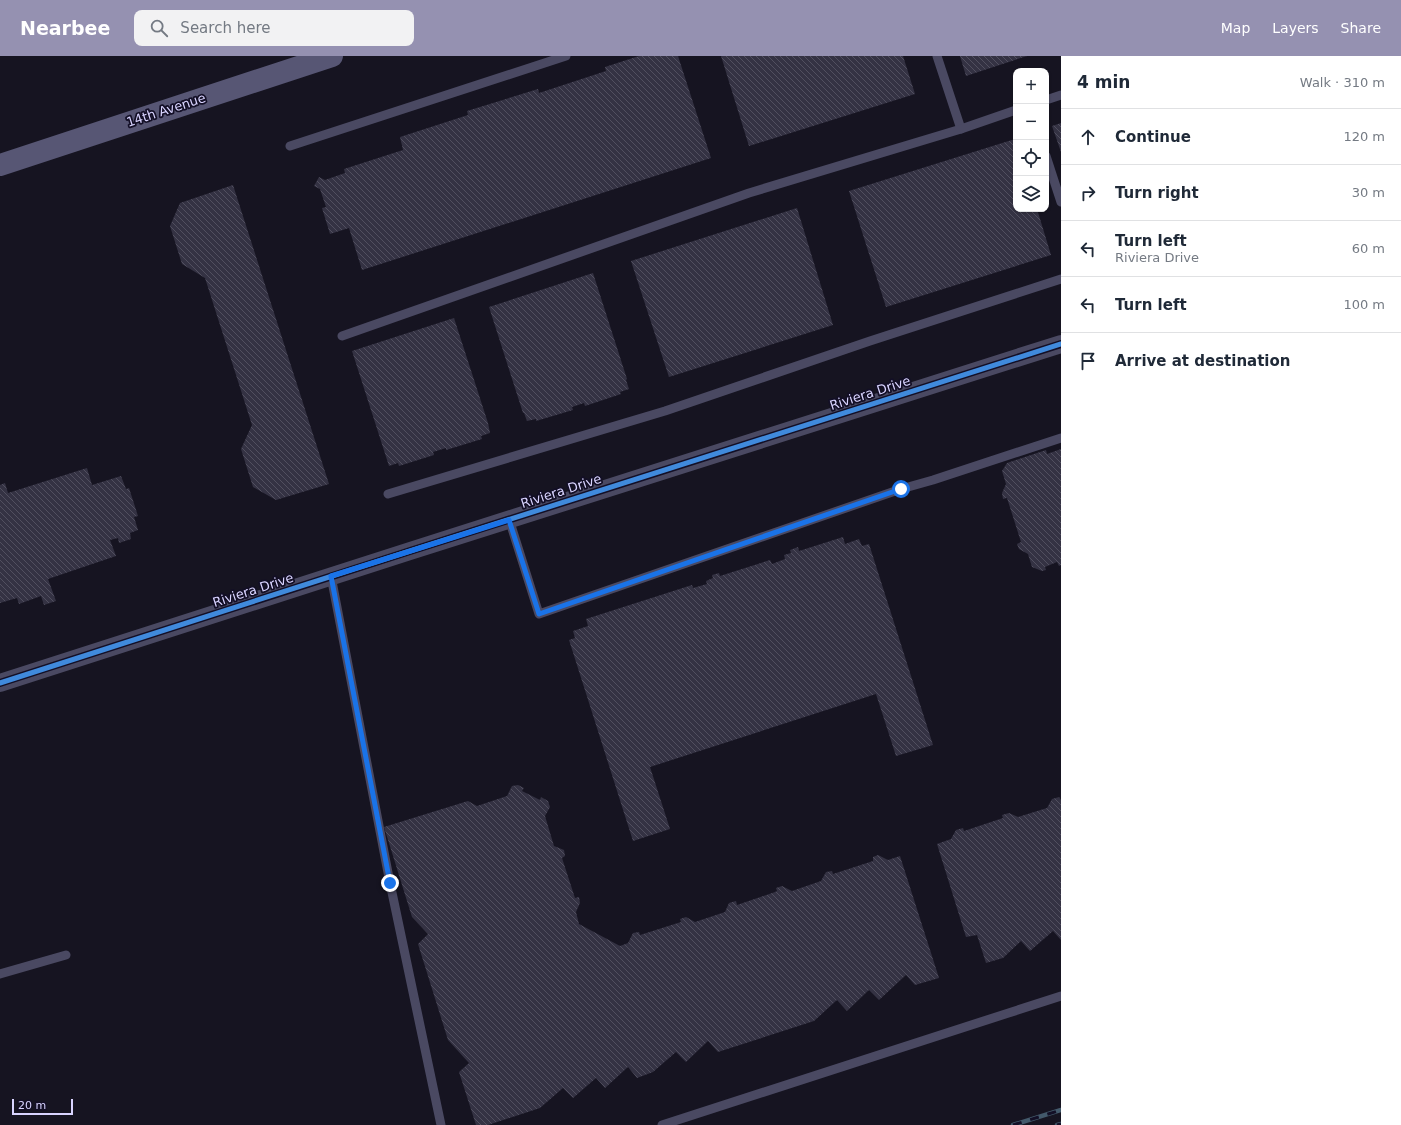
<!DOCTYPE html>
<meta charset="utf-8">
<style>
:root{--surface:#fff;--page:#f2f2f3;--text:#1f2937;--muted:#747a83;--line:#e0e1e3;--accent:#9591b1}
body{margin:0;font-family:"DejaVu Sans",sans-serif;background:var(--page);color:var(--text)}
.controls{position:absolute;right:12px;top:12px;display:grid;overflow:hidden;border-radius:8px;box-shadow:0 1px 3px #0004}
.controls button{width:36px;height:36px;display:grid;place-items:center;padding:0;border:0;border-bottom:1px solid var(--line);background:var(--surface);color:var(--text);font:20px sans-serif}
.scale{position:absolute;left:12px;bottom:10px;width:61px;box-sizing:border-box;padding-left:4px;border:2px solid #d9d4ff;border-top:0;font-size:11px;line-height:14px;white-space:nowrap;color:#d9d4ff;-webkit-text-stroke:3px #130f26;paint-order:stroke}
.stop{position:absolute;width:12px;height:12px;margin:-9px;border:3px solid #1a73e8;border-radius:50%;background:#fff}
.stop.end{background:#1a73e8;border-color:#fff;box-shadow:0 1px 4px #0008}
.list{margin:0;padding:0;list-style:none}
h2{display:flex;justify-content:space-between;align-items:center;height:52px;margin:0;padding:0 16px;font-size:17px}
h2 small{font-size:13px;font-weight:400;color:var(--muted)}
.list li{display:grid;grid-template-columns:26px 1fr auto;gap:12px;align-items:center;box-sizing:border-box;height:56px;padding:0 16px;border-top:1px solid var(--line)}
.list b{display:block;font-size:15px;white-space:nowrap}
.list p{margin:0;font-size:13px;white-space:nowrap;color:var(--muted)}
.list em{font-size:13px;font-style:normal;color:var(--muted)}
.icon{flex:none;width:22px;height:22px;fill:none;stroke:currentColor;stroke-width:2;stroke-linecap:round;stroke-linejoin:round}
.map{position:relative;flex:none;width:1061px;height:1069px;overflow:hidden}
header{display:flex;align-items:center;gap:24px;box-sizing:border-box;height:56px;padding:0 20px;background:var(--accent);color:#fff}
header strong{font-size:19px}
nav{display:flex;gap:22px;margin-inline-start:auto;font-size:14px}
.search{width:280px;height:36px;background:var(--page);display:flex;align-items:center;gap:10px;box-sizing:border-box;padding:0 14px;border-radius:8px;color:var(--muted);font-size:15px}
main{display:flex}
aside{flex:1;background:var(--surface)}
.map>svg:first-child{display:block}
.building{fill:url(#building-back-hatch)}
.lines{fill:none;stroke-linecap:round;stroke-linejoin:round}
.service{stroke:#4a4962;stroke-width:9}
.minor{stroke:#4a4962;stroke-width:18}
.secondary{stroke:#575674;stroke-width:22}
.rail-casing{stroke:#43596b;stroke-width:4.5}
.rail{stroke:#130f26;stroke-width:3;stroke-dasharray:9;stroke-linecap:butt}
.cycleway-casing{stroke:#130f26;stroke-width:8}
.cycleway{stroke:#408adc;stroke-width:5}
.route{stroke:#1a73e8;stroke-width:5}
.labels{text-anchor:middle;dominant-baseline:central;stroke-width:3.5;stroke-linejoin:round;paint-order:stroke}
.street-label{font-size:13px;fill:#d9d4ff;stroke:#130f26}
</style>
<header>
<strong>Nearbee</strong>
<div class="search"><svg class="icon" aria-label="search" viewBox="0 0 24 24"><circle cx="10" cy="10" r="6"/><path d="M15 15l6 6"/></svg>Search here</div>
<nav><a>Map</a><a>Layers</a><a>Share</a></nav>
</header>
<main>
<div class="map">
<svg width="1061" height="1069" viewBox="0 0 1061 1069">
<defs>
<pattern id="building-back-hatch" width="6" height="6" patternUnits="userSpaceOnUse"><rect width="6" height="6" fill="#343243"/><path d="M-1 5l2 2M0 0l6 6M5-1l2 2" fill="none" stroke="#514f5f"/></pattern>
</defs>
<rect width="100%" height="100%" fill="#161421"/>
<!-- building -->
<g class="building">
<polygon points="639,0 678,0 711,102 362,214 349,172 330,178 322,152 326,151 320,133 314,130 319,121 325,124 345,117 344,113 403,94 400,81 468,59 467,55 538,33 539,37 606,15 605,11"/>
<polygon points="721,0 903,0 915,38 749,90"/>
<polygon points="960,0 1027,0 966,20"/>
<polygon points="1061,67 1061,96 1052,70"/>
<polygon points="1015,83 1016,87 1016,153 1037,153 1051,199 886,251 849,135"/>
<polygon points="233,129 329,428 276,444 253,431 241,393 252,369 205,222 182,208 170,170 180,147"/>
<polygon points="797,152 833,269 669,321 631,205"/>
<polygon points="593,217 627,323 626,324 629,333 620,336 621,338 585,350 584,347 572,351 573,354 536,365 536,363 527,365 524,357 523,357 489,251"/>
<polygon points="454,262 488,367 490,377 481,380 482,383 446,394 446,392 433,396 434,399 399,410 398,407 389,410 352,295"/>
<polygon points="1061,393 1061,509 1059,510 1057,506 1045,511 1046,514 1042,515 1032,511 1028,498 1019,493 1017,488 1021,486 1007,442 1003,443 1002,437 1006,428 1002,415 1007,407 1046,394 1047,398"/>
<polygon points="87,412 92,429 121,420 126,433 129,432 138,460 134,461 138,474 130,477 131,483 119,487 118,482 110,484 116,500 48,523 56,545 44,549 41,540 19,548 17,542 0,547 0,429 5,427 8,437"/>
<polygon points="843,481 845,488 859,483 862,490 869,488 933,689 896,700 876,638 650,711 670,773 633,785 569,584 575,582 573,575 588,570 586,563 692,529 693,532 707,528 706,525 713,522 712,519 719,517 720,520 770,504 772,508 785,503 784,499 791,497 790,494 798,491 799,495"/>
<polygon points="518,729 524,732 522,735 540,744 541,741 548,745 550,751 545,760 554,790 564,794 565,800 562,802 575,842 579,841 580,847 576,856 579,868 620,890 628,887 633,877 639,876 640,879 681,866 680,863 686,861 695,866 725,856 729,847 736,845 737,849 775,836 777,835 776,832 782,830 792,835 821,825 826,816 832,815 833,818 873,805 873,801 878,799 888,804 900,800 939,922 915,929 906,919 879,944 869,934 847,955 837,944 814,965 718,996 708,985 686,1006 676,996 653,1016 637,1022 628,1011 605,1032 596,1022 573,1042 563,1032 540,1052 488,1069 476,1069 459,1016 469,1007 448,984 418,888 428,878 412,861 384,771 468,745 477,750 507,740 512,730"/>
<polygon points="1059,741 1061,744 1061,884 1053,875 1030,895 1021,885 1003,902 986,907 977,879 966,881 937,788 951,783 956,774 963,772 964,775 1003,762 1002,759 1009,757 1018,761 1047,752 1052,743"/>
</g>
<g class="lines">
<!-- service -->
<g class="service">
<polyline points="937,0 961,73"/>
<polyline points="1046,44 1061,39"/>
<polyline points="290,90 566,0"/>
<polyline points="1046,100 1061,146"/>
<polyline points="342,280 749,137 961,73 1016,54"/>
<polyline points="388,438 665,355 870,285 1061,223"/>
<polyline points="509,463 539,558 901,433 933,424 1061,382"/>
<polyline points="331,520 390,827 441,1069"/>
<polyline points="0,918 66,899"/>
<polyline points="662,1069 1061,940"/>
</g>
<!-- minor -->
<polyline class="minor" points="0,627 407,496 1061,288"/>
<!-- secondary -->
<polyline class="secondary" points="0,109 332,0"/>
<!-- rail casing -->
<g class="rail-casing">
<g id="rail">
<polyline points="1013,1069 1061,1054"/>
<polyline points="1057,1069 1061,1068"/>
</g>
</g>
<!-- rail -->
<use href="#rail" class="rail"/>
<!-- cycleway casing -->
<g class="cycleway-casing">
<polyline id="cycleway" points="0,627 407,496 1061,288"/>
</g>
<!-- cycleway -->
<use href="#cycleway" class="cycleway"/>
</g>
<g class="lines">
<!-- route -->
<polyline class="route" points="390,827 331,520 509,464 539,558 901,433"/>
</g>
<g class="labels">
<!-- street labels -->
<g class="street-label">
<text transform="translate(166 54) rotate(-18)">14th Avenue</text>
<text transform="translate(870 337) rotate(-18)">Riviera Drive</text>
<text transform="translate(561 435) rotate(-18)">Riviera Drive</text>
<text transform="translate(253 534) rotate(-18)">Riviera Drive</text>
</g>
</g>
</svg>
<div class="controls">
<button>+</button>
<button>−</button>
<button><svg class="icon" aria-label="locate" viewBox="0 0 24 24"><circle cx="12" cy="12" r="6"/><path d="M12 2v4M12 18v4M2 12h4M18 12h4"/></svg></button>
<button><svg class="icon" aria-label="layers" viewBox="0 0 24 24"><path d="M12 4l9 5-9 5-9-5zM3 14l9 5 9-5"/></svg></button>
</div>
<div class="scale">20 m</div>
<div class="stop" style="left:901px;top:433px"></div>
<div class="stop end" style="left:390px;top:827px"></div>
</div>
<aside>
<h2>4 min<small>Walk · 310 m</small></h2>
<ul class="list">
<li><svg class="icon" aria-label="ahead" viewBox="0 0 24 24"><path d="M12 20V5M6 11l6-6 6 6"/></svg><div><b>Continue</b></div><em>120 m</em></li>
<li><svg class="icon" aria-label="right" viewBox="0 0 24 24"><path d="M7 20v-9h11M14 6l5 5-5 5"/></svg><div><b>Turn right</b></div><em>30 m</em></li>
<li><svg class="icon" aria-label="left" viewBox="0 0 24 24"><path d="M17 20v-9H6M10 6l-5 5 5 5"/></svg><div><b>Turn left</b><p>Riviera Drive</p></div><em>60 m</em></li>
<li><svg class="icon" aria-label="left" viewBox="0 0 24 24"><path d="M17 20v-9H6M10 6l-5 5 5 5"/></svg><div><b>Turn left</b></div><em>100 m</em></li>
<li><svg class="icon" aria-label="arrive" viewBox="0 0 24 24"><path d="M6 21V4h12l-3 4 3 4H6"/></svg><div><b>Arrive at destination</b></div></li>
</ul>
</aside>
</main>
